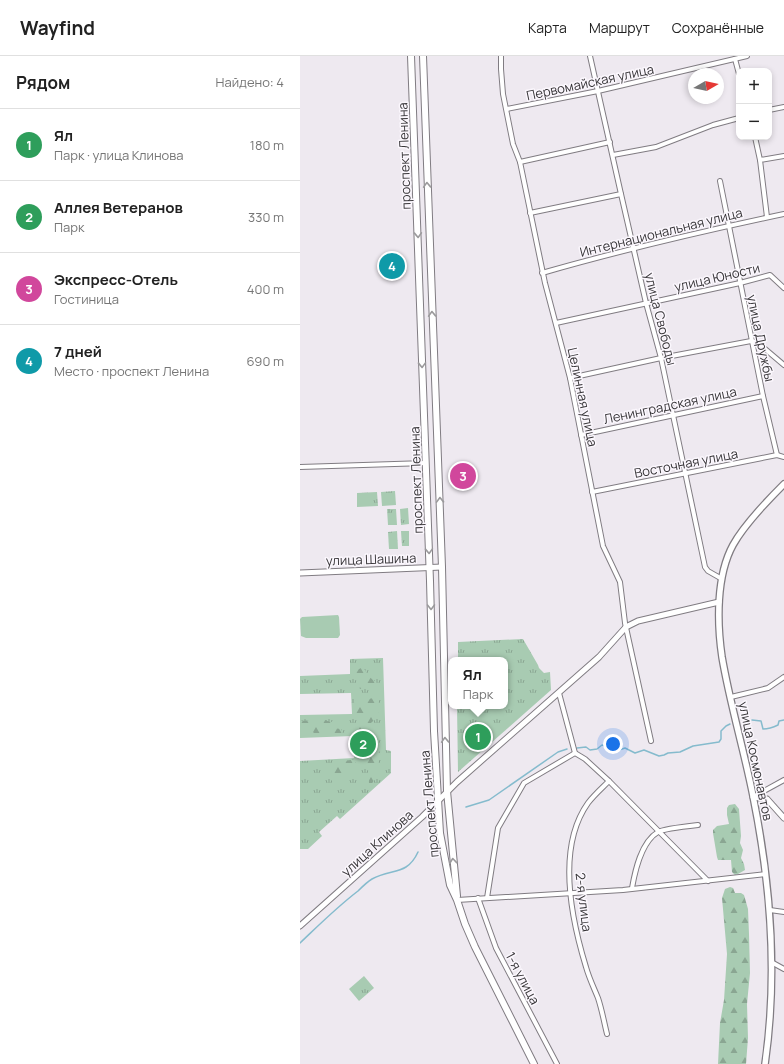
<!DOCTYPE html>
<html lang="ru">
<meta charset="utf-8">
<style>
:root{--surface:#fff;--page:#f6f6f6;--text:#222;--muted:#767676;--line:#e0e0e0;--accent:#1260af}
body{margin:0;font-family:Manrope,sans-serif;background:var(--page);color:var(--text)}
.controls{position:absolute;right:12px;top:12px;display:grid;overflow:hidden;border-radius:8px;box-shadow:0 2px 6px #0003}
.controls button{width:36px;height:36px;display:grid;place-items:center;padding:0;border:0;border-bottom:1px solid var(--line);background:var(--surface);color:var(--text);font:20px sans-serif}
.compass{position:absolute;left:388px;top:12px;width:36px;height:36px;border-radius:50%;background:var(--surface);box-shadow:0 2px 6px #0003;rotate:81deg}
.you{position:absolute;left:313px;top:688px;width:14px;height:14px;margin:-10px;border:3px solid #fff;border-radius:50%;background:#1a73e8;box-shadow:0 0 0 6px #1a73e833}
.badge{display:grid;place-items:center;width:26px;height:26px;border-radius:50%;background:var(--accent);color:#fff;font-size:13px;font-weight:700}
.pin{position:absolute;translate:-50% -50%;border:2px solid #fff;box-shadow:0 1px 4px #0006}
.popup{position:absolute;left:148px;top:601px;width:60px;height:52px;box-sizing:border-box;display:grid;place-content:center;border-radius:8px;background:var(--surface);filter:drop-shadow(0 1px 3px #0005);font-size:13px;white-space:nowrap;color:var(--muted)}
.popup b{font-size:15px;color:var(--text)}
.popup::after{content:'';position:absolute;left:50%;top:100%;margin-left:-8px;border:8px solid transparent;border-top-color:var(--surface)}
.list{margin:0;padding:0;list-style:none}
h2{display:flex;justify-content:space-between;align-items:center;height:52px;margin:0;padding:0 16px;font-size:17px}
h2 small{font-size:13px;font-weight:400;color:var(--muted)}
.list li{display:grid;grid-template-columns:26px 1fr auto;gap:12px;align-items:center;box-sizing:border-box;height:72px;padding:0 16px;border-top:1px solid var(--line)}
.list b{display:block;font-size:15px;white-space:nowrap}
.list p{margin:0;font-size:13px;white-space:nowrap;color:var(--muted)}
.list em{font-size:13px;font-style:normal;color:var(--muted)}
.map{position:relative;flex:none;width:484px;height:1008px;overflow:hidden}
header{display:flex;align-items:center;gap:24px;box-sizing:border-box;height:56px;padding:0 20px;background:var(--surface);border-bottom:1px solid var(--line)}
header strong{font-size:19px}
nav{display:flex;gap:22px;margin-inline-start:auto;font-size:14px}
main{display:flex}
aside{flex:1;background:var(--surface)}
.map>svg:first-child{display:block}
.grass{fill:url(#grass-tufts)}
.forest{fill:url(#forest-firs)}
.garden{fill:#a8cbb2}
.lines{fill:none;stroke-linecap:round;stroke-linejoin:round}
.stream{stroke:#85bbcd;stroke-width:1.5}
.minor-casing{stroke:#807c82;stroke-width:6}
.tertiary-casing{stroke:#807c82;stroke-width:7}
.secondary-casing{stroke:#807c82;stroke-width:8}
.primary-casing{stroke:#807c82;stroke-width:8}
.minor{stroke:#fff;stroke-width:4}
.tertiary{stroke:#fff;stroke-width:5}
.secondary{stroke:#fff;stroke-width:5.5}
.primary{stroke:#fff;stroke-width:6}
.oneway{stroke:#9b9a9c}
.labels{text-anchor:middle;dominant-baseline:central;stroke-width:3;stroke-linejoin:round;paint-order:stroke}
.street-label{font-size:13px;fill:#373538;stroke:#fbf7fd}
</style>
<header>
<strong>Wayfind</strong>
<nav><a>Карта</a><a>Маршрут</a><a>Сохранённые</a></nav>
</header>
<main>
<aside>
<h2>Рядом<small>Найдено: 4</small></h2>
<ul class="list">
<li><span class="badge" style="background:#2e9e5b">1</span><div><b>Ял</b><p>Парк · улица Клинова</p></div><em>180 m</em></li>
<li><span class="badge" style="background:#2e9e5b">2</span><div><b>Аллея Ветеранов</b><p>Парк</p></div><em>330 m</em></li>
<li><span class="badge" style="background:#d1479c">3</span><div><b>Экспресс-Отель</b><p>Гостиница</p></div><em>400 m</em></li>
<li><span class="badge" style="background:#0f9aa8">4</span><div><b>7 дней</b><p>Место · проспект Ленина</p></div><em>690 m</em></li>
</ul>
</aside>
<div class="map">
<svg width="484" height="1008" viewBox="0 0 484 1008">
<defs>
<pattern id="grass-tufts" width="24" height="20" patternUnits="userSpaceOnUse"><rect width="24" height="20" fill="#a8cbb2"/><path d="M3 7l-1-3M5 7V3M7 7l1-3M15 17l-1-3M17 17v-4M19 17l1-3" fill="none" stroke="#8aa692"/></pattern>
<pattern id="forest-firs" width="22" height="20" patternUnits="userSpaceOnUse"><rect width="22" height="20" fill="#a8cbb2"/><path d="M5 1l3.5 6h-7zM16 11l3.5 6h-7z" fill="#8aa692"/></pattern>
</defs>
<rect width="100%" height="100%" fill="#eee9f0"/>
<!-- grass -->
<g class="grass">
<polygon points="95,435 96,449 82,450 81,436"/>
<polygon points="77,436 78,450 57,451 57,437"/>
<polygon points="108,452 109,468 101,469 100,453"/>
<polygon points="87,453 96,453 97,469 88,469"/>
<polygon points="97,475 98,493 89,493 88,476"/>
<polygon points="101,475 109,475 109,490 102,490"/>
<polygon points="223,583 238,609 239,612 244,617 250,616 251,634 158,716 157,650 205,650 205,604 158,604 158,586"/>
<polygon points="83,602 86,694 91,695 91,717 40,763 37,760 19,776 22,780 8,793 0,793 0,705 54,702 53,680 0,682 0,659 52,658 51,637 0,638 0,620 50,618 50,603"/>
<polygon points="64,920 74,932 59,945 49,933"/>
</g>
<!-- forest -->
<g class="forest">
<polygon points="61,612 65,614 68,620 76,626 79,635 76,636 72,636 68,631 60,633 54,619 55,615"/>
<path d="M58,642L64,644L73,642L78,643C81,654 78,663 68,669L66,676V681C69,681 73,679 75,681C85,686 77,722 71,729L69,727L68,711L65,705L60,704L56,706L31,738L29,735L32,726L30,714L35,712L37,705L53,704L56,701L55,687L57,682L58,665L55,656L54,645Z"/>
<polygon points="22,662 27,665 33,666 33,668 31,671 33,672 41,673 43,678 42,679 26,675 16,679 11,674 0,672 0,665 13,664"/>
<polygon points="435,748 439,753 441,780 440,787 443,794 441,802 444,808 445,814 438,818 435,819 432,816 431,804 418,804 417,801 413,777 413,774 417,770 429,768 427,759 427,752 429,749"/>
<polygon points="430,831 433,832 435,837 441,837 444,839 448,853 449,878 450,917 447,948 448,982 446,1008 418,1008 420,967 424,944 427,898 422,842 425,833"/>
</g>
<!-- garden -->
<polygon class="garden" points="38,559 39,561 40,579 38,582 6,582 1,580 0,563 2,561"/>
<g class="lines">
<!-- stream -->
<g class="stream">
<path d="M452,664L461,665L463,673C467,673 474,671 478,669L479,665L484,664"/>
<polyline points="277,692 286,691 290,694 297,693 302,689 306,690 308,695 313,696 325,692 335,697 344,694 359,700 364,699 368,697 380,696 393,690 419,686 421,683 421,675 426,670 430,668"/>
<polyline points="166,751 189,744 258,696 267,693"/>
<path d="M0,887C19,869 37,851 58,835C62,831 67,826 72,823C92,812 107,820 118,796"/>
</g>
<!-- minor casing -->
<g class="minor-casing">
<g id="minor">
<polyline points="201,0 201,13 203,38 213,88 220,106 245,227 270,322 303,490 320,526 325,567 351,685"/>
<polyline points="290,0 321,138 346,247 361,302 405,511 408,515 422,523"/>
<polyline points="435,3 439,18"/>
<polyline points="207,53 298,35 447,0"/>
<polyline points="469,54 484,51"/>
<polyline points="455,81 460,104 467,161"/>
<polyline points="313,99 356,91 413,69 439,62"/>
<polyline points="460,104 484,100"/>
<polyline points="220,106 310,86"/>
<polyline points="420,125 463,340 477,399"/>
<polyline points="230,157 321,138"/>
<path d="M242,217C322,194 403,175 484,158"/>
<polyline points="256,267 440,227 470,219 484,232"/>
<polyline points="270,322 361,302 451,285 458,287 484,309"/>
<polyline points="281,379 463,340"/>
<polyline points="0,411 126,407"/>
<polyline points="292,436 477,399 484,401"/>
<polyline points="259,637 275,697 285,703 309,725 408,825"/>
<polyline points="431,641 468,632 484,621"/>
<polyline points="453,741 484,724"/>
<path d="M332,832C335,815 341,786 358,776C363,773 389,770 398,769"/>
<polyline points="178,842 196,892 257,1008"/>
<polyline points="187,842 198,772 224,727 275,697"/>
<polyline points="157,844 323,834 466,818"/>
<polyline points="470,854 484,856"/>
<polyline points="473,907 484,913"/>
<path d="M307,978C304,966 302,954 298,942C294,932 289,922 286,911C271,862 256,792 288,747C294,739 302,732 309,725"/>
</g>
</g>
<!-- tertiary casing -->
<g class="tertiary-casing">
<g id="tertiary">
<polyline points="0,517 142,511"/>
<polyline points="453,741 467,743 484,762"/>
<polyline points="0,870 122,761 157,726 299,601 326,571 338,565 419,546"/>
</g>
</g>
<!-- secondary casing -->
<g class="secondary-casing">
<path id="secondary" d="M465,1008C478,918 471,829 453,740C444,694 430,648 422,601C417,567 416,520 433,489C444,469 468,444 484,428"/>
</g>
<!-- primary casing -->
<g class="primary-casing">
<g id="primary">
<polyline points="111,0 130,525 134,675 140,777 150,829 157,844 165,868 175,891 234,1008"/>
<polyline points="123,0 142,511 147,735 157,840"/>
</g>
</g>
<!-- minor -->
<use href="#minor" class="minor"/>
<!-- tertiary -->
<use href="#tertiary" class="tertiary"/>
<!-- secondary -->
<use href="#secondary" class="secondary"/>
<!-- primary -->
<use href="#primary" class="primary"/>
</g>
<!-- one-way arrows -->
<defs><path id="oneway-chevron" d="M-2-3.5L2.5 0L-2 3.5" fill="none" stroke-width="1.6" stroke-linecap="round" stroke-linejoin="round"/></defs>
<g class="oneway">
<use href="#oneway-chevron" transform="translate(127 129) rotate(-92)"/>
<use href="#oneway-chevron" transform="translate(118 179) rotate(88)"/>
<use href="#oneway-chevron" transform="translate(132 258) rotate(-92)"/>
<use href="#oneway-chevron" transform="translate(122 309) rotate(88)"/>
<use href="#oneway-chevron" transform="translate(140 444) rotate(-92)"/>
<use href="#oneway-chevron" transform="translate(129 495) rotate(88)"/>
<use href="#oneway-chevron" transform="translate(131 551) rotate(89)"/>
<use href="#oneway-chevron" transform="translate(145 684) rotate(-92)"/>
<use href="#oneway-chevron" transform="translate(153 805) rotate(-96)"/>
</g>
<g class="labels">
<!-- street labels -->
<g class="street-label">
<text transform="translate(290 26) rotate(-12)">Первомайская улица</text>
<text transform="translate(104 100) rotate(-92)">проспект Ленина</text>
<text transform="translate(361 176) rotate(-14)">Интернациональная улица</text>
<text transform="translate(417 221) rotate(-13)">улица Юности</text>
<text transform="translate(361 263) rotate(76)">улица Свободы</text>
<text transform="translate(461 282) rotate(78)">улица Дружбы</text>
<text transform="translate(283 341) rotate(78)">Целинная улица</text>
<text transform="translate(370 349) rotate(-12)">Ленинградская улица</text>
<text transform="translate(386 407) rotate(-11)">Восточная улица</text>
<text transform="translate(116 424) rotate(-92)">проспект Ленина</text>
<text transform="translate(71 503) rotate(-2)">улица Шашина</text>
<text transform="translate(456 705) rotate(78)">улица Космонавтов</text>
<text transform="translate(129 748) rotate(-95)">проспект Ленина</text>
<text transform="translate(77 787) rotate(-42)">улица Клинова</text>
<text transform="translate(284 846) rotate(83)">2-я улица</text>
<text transform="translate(223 922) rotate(62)">1-я улица</text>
</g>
</g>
</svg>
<div class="controls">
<button>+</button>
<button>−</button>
</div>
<svg class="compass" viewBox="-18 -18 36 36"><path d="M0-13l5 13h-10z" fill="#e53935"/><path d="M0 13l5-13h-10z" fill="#767676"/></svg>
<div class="you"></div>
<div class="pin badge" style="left:178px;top:681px;background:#2e9e5b">1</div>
<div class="popup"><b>Ял</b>Парк</div>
<div class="pin badge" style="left:63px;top:688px;background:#2e9e5b">2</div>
<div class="pin badge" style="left:163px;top:420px;background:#d1479c">3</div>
<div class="pin badge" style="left:92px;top:210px;background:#0f9aa8">4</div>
</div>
</main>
